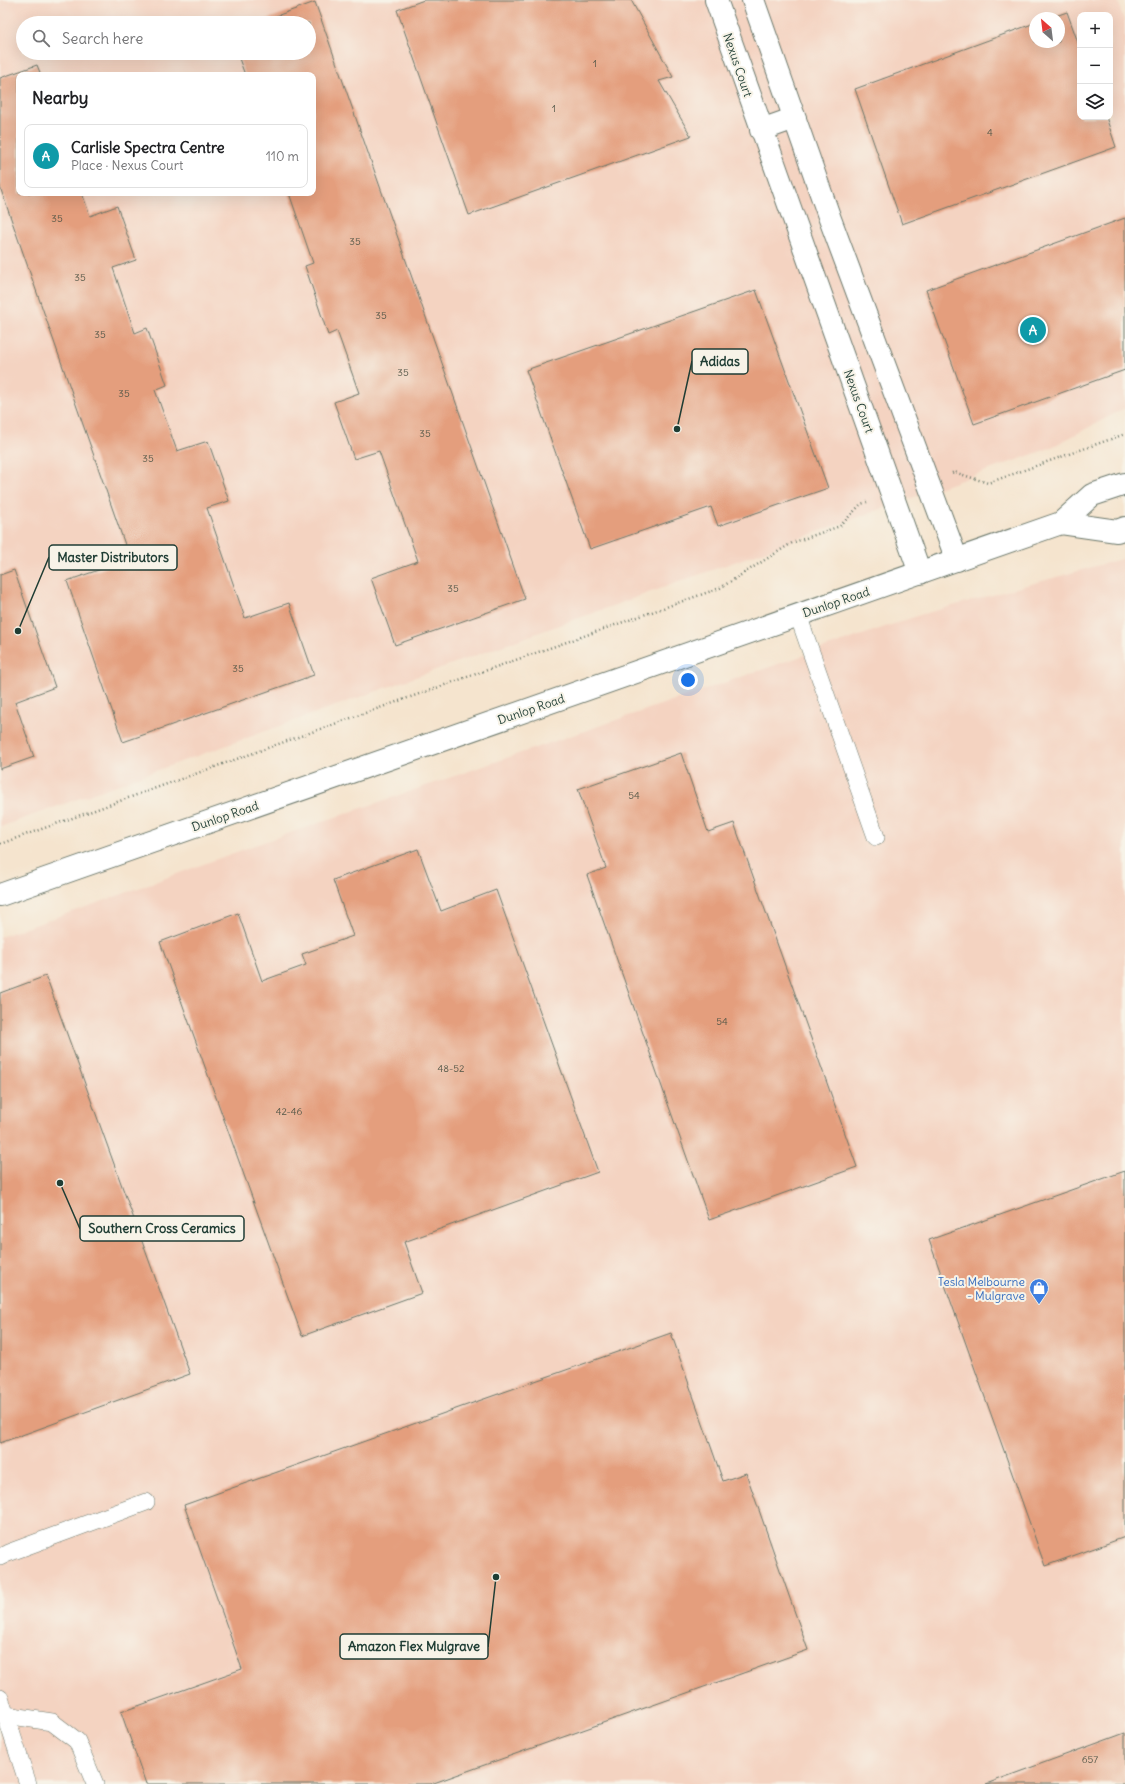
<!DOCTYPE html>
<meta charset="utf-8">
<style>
:root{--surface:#fff;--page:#f2f2f2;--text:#202124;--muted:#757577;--line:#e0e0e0;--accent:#b5179e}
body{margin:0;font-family:Delius,sans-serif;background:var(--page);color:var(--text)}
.controls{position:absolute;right:12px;top:12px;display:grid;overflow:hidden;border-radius:8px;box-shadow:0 4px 16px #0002}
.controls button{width:36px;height:36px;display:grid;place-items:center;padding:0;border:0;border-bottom:1px solid var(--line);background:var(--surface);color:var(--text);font:20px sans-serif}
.compass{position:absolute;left:1029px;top:12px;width:36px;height:36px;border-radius:50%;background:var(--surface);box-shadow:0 4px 16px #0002;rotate:332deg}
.you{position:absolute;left:688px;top:680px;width:14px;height:14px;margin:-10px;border:3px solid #fff;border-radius:50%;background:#1a73e8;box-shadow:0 0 0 6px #1a73e833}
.badge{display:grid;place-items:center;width:26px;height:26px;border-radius:50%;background:var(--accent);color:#fff;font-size:13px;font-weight:700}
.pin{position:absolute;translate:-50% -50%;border:2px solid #fff;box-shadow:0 1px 4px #0006}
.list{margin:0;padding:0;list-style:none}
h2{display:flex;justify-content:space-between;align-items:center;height:52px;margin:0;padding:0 16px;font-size:17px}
h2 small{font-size:13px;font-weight:400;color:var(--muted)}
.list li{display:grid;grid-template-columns:26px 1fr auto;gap:12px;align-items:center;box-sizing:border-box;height:64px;margin:0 8px 8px;padding:0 8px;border:1px solid var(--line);border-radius:8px}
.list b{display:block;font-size:15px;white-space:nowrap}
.list p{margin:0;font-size:13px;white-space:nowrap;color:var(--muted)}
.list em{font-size:13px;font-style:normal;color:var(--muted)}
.icon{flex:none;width:22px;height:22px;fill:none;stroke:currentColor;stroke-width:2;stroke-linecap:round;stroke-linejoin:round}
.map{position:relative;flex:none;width:1125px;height:1784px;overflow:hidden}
.search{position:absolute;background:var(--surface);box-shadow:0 4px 16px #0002;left:16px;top:16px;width:300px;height:44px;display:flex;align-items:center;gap:10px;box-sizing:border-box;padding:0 14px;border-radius:22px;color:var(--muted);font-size:15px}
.panel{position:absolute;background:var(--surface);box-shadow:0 4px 16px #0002;left:16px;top:72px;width:300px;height:124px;border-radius:8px}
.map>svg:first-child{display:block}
.built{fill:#f4d3c1;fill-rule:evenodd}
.building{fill:#e49e7d}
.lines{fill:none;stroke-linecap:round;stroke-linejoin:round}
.service-casing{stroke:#6a776a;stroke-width:18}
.minor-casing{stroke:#6a776a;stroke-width:24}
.tertiary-casing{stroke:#6a776a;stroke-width:24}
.path{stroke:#6a776a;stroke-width:2.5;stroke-dasharray:1 3;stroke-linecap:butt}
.service{stroke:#fff;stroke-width:17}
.minor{stroke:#fff;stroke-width:22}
.tertiary{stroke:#fff;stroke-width:22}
.labels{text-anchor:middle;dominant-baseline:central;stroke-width:4;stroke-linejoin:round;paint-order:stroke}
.number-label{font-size:10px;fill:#505546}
.street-label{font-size:12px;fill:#1f3d34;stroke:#f7f3e8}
.shop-label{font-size:12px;fill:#366cbe;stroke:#f7f3e8;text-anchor:end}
.leader{fill:none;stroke:#1f3d34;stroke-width:1.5}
.callout-dot{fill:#1f3d34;stroke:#f7f3e8;stroke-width:1.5}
.callout{fill:#f7f3e8;stroke:#1f3d34;stroke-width:1.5}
.callout-label{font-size:13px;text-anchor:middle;font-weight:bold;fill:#1f3d34}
</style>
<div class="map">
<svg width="1125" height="1784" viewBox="0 0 1125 1784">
<rect width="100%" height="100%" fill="#f7f3e8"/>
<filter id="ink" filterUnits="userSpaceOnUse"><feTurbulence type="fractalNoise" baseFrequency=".025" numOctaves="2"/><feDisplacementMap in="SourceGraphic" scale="8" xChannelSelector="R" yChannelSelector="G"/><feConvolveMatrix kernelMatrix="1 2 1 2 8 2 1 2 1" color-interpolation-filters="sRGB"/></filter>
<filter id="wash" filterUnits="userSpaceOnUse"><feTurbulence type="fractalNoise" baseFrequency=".012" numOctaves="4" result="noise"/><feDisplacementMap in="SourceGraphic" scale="16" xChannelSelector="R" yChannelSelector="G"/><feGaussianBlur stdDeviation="0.9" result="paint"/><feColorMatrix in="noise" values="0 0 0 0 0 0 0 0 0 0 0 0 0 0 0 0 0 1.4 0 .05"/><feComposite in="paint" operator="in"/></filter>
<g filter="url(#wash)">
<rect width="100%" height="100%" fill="#f5e4ce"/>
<!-- built -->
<g class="built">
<path d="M0,0H1118L1125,24V408L1050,448L0,827ZM1080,15H1110V117H1080ZM1035,18H1059V42H1035ZM23,23H309V53H23ZM19,75H313V193H19Z"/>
<polygon points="1125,558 1125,1784 0,1784 0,937 109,899 258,844 920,615"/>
</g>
<g id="blocks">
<!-- building -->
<g class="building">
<polygon points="424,0 631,0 673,77 659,81 691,136 469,215 397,10"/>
<polygon points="315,2 525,599 395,645 371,578 418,561 379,451 354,459 334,402 359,393 337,331 328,335 305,266 313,263 289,193 313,193 313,75 245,75 237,53 309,53 309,23 257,23"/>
<polygon points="1067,12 1080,48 1080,117 1106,117 1116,147 902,224 855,89 1035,23 1035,42 1059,42 1059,18 1050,18"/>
<polygon points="37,65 41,75 19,75 19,193 82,193 90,216 117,206 136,260 113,268 135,333 147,328 167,385 155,390 177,451 208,441 229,501 207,508 245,618 289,603 314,675 123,742 67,581 130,559 0,187 0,78"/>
<polygon points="1125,218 1125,370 974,424 926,290"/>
<polygon points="756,290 828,488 718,526 711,507 590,549 526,370"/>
<polygon points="14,570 55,687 15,702 34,757 0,769 0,575"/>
<polygon points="681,753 708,832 734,823 857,1167 709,1220 587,875 606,868 578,789"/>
<polygon points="418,849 441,911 496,890 598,1172 404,1242 422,1293 302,1336 160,942 238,913 262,981 306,965 302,954 353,936 333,880"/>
<polygon points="46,976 190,1374 0,1443 0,993"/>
<polygon points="1125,1171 1125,1537 1045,1566 929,1240"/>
<polygon points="671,1333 723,1481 746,1473 808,1650 431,1784 146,1784 121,1712 242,1669 184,1505"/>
<polygon points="1125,1733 1125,1784 986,1784"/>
</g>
</g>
</g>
<g filter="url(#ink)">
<use href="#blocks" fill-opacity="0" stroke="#6a776a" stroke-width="1"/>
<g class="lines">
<!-- service casing -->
<g class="service-casing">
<g id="service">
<polyline points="798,615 876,837"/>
<polyline points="0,1557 8,1553 146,1502"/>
<polyline points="0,1698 28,1784"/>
<polyline points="6,1715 52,1722 77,1741 95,1784"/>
</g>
</g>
<!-- minor casing -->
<g class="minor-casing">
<g id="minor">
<polyline points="716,0 920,573"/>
<polyline points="753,0 830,219 957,560"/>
<polyline points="761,130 795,118"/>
</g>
</g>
<!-- tertiary casing -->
<g class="tertiary-casing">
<g id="tertiary">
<polyline points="1061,523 1117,531 1125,528"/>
<polyline points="0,895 1061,523 1092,495 1125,484"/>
</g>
</g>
<!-- path -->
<g class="path">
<polyline points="952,473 954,472 988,483 1125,434"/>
<polyline points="0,844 351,718 720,588 792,543 840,526 861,504 867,502"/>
</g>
<!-- service -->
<use href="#service" class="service"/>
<!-- minor -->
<use href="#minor" class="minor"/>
<!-- tertiary -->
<use href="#tertiary" class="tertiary"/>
</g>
</g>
<!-- icons -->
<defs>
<g id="shop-pin" transform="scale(1)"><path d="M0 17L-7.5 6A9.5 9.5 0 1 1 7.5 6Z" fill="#3f7fe0" stroke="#f7f3e8"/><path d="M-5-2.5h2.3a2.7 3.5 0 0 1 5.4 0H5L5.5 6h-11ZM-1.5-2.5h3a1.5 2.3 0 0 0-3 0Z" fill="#fff"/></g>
</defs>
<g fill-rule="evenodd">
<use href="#shop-pin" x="1039" y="1288"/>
</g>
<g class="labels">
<!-- number labels -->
<g class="number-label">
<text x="595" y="63">1</text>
<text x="554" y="108">1</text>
<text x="990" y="132">4</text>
<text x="57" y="218">35</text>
<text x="355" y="241">35</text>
<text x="80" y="277">35</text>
<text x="381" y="315">35</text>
<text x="100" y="334">35</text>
<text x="403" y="372">35</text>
<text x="124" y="393">35</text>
<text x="425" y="433">35</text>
<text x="148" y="458">35</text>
<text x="453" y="588">35</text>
<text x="238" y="668">35</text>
<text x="634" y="795">54</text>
<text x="722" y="1021">54</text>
<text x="451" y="1068">48-52</text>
<text x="289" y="1111">42-46</text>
<text x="1090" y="1759">657</text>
</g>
<!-- street labels -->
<g class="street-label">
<text transform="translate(738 65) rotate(71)">Nexus Court</text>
<text transform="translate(859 401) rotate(70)">Nexus Court</text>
<text transform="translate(836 602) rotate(-19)">Dunlop Road</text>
<text transform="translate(531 709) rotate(-19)">Dunlop Road</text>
<text transform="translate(225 816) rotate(-19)">Dunlop Road</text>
</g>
<!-- shop labels -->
<g class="shop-label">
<text x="1025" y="1281">Tesla Melbourne<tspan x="1025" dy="14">- Mulgrave</tspan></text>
</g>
</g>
<!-- callouts -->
<path class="leader" d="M677 429L692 361M18 631L49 557M60 1183L80 1229M496 1577L488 1647"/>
<g class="callout-dot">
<circle cx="677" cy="429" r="4"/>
<circle cx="18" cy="631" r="4"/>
<circle cx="60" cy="1183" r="4"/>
<circle cx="496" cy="1577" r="4"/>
</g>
<g class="callout">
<rect x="692" y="349" width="56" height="25" rx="4"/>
<rect x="49" y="545" width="128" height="25" rx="4"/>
<rect x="80" y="1216" width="164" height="25" rx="4"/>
<rect x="340" y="1634" width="148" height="25" rx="4"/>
</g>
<g class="callout-label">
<text x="720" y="366">Adidas</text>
<text x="113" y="562">Master Distributors</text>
<text x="162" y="1233">Southern Cross Ceramics</text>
<text x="414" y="1651">Amazon Flex Mulgrave</text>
</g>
</svg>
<div class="controls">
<button>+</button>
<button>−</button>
<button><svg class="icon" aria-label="layers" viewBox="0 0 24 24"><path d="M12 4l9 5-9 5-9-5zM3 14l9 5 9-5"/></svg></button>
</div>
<svg class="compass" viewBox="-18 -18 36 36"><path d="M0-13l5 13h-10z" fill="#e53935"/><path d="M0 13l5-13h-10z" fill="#757577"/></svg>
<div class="you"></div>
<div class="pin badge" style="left:1033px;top:330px;background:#0f9aa8">A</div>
<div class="search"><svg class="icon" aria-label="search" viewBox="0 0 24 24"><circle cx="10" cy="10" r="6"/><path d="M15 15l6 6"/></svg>Search here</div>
<section class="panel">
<h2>Nearby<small></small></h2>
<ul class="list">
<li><span class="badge" style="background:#0f9aa8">A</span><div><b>Carlisle Spectra Centre</b><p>Place · Nexus Court</p></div><em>110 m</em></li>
</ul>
</section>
</div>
